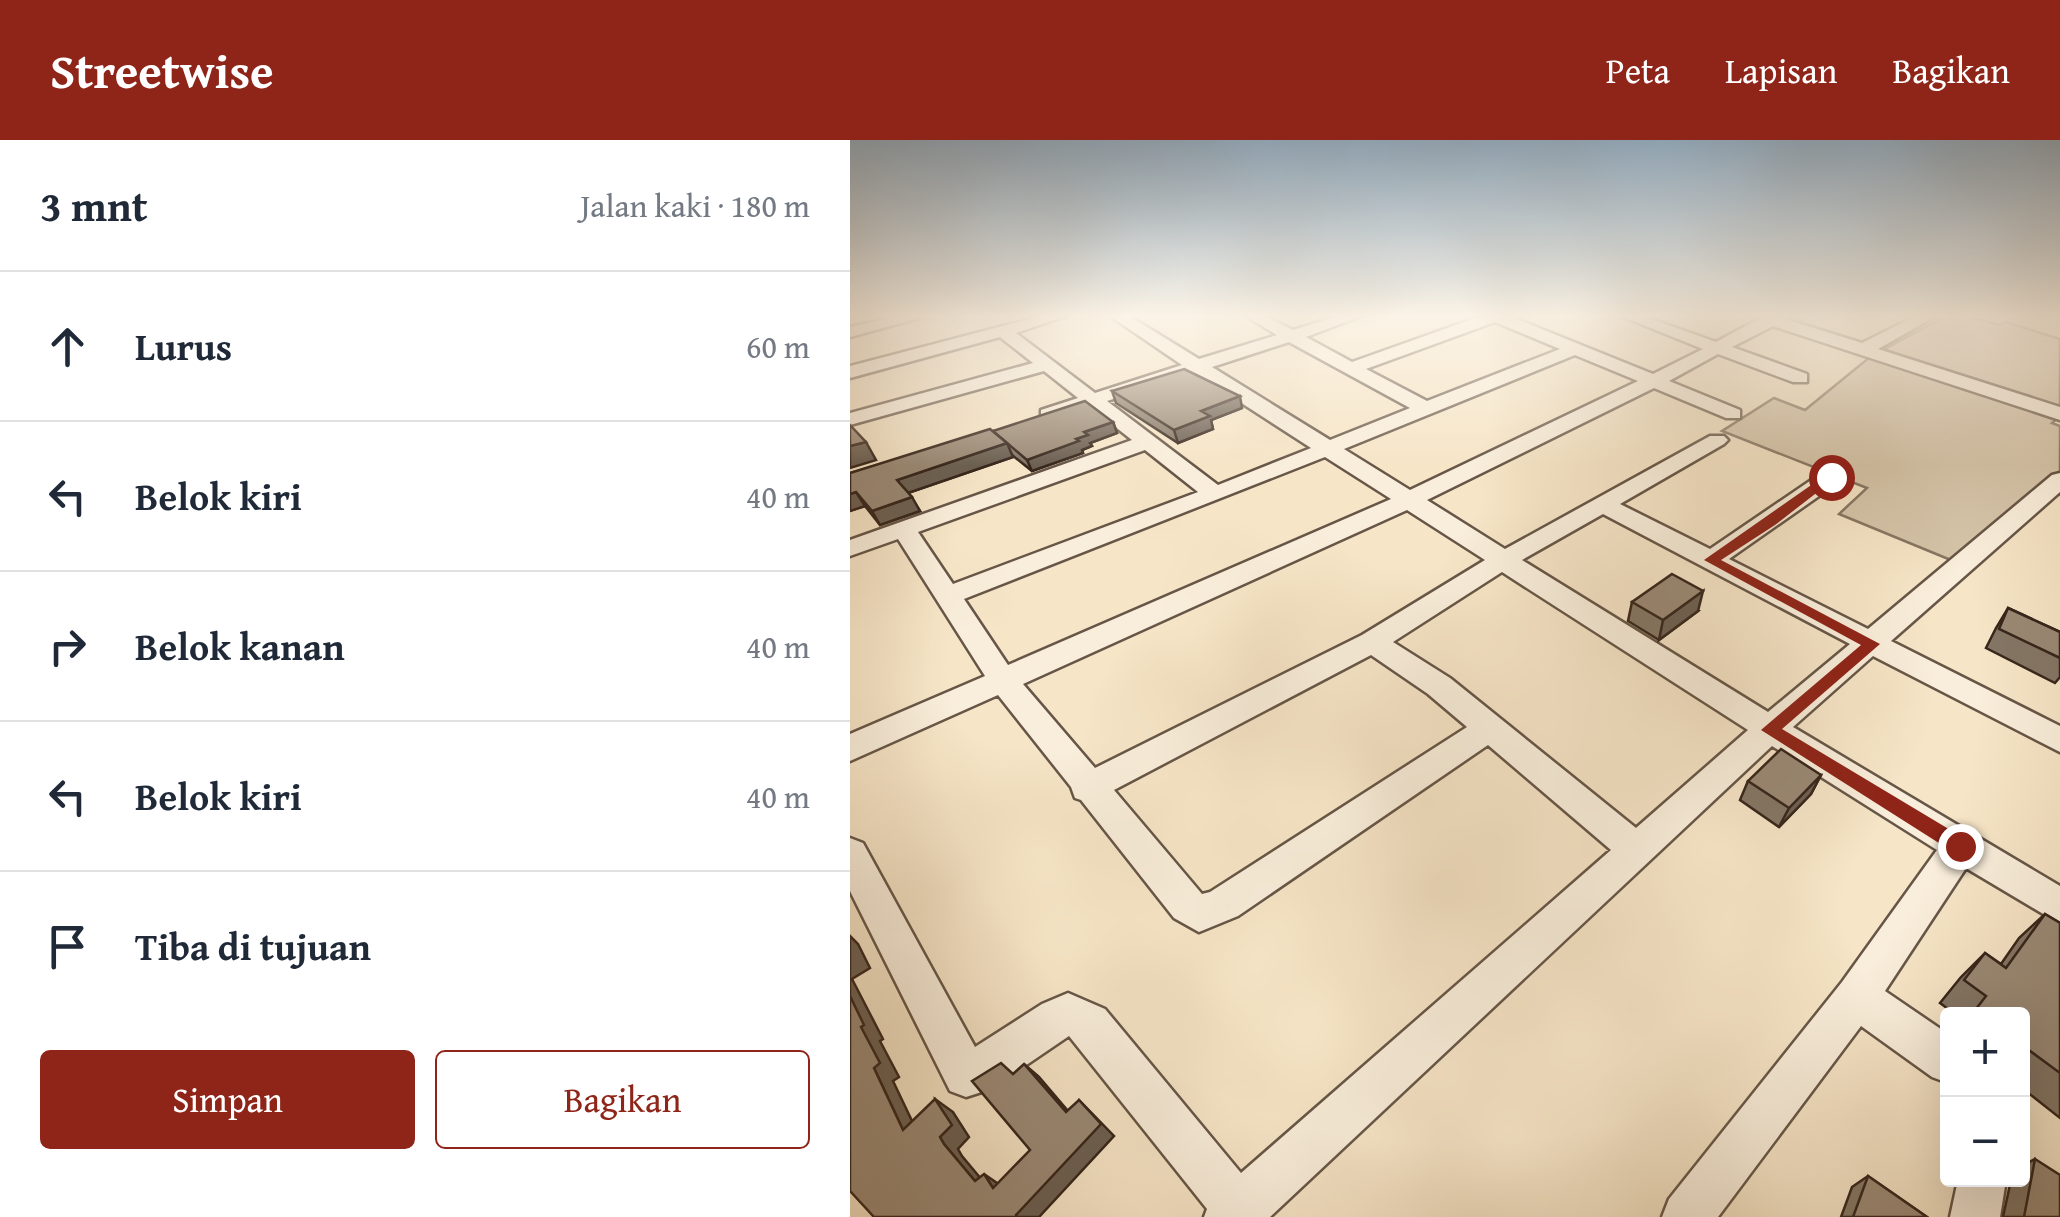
<!DOCTYPE html>
<html lang="id">
<meta charset="utf-8">
<style>
:root{--surface:#fff;--page:#f6f6f7;--text:#1f2937;--muted:#747a83;--line:#e0e1e3;--accent:#8f2418}
body{margin:0;font-family:"Gentium Book Plus",serif;background:var(--page);color:var(--text)}
.controls{position:absolute;right:30px;bottom:30px;display:grid;overflow:hidden;border-radius:10px;box-shadow:0 10px 40px #0002}
.controls button{width:90px;height:90px;display:grid;place-items:center;padding:0;border:0;border-bottom:2px solid var(--line);background:var(--surface);color:var(--text);font:50px sans-serif}
.stop{position:absolute;width:30px;height:30px;margin:-22px;border:8px solid #8f2418;border-radius:50%;background:#fff}
.stop.end{background:#8f2418;border-color:#fff;box-shadow:0 2px 10px #0008}
.list{margin:0;padding:0;list-style:none}
h2{display:flex;justify-content:space-between;align-items:center;height:130px;margin:0;padding:0 40px;font-size:42px}
h2 small{font-size:32px;font-weight:400;color:var(--muted)}
.list li{display:grid;grid-template-columns:65px 1fr auto;gap:30px;align-items:center;box-sizing:border-box;height:150px;padding:0 40px;border-top:2px solid var(--line)}
.list b{display:block;font-size:38px;white-space:nowrap}
.list em{font-size:32px;font-style:normal;color:var(--muted)}
.actions{display:flex;gap:20px;padding:30px 40px}
.actions a{flex:1;padding:22px 0;border:2px solid var(--accent);border-radius:10px;text-align:center;font-size:35px;color:var(--accent)}
.actions .main{background:var(--accent);color:#fff}
.icon{flex:none;width:55px;height:55px;fill:none;stroke:currentColor;stroke-width:2;stroke-linecap:round;stroke-linejoin:round}
.map{position:relative;flex:none;width:1210px;height:1077px;overflow:hidden}
header{display:flex;align-items:center;gap:60px;box-sizing:border-box;height:140px;padding:0 50px;background:var(--accent);color:#fff}
header strong{font-size:48px}
nav{display:flex;gap:55px;margin-inline-start:auto;font-size:35px}
main{display:flex}
aside{flex:1;background:var(--surface)}
.map>svg:first-child{display:block}
.green{fill:#d6c5aa;stroke:#867663;stroke-width:2.5}
.lines{fill:none;stroke-linecap:round;stroke-linejoin:round}
.street-casing{stroke:#675647;stroke-width:5}
.street{fill:#f9eedb;fill-rule:evenodd}
.wall{fill:#847665;stroke:#37261c;stroke-width:2.5}
.shaded-wall{fill:#6c6052;stroke:#37261c;stroke-width:2.5}
.building{fill:#9a8975;stroke:#37261c;stroke-width:2.5}
.route{fill:#8f2418}
</style>
<header>
<strong>Streetwise</strong>
<nav><a>Peta</a><a>Lapisan</a><a>Bagikan</a></nav>
</header>
<main>
<aside>
<h2>3 mnt<small>Jalan kaki · 180 m</small></h2>
<ul class="list">
<li><svg class="icon" aria-label="ahead" viewBox="0 0 24 24"><path d="M12 20V5M6 11l6-6 6 6"/></svg><div><b>Lurus</b></div><em>60 m</em></li>
<li><svg class="icon" aria-label="left" viewBox="0 0 24 24"><path d="M17 20v-9H6M10 6l-5 5 5 5"/></svg><div><b>Belok kiri</b></div><em>40 m</em></li>
<li><svg class="icon" aria-label="right" viewBox="0 0 24 24"><path d="M7 20v-9h11M14 6l5 5-5 5"/></svg><div><b>Belok kanan</b></div><em>40 m</em></li>
<li><svg class="icon" aria-label="left" viewBox="0 0 24 24"><path d="M17 20v-9H6M10 6l-5 5 5 5"/></svg><div><b>Belok kiri</b></div><em>40 m</em></li>
<li><svg class="icon" aria-label="arrive" viewBox="0 0 24 24"><path d="M6 21V4h12l-3 4 3 4H6"/></svg><div><b>Tiba di tujuan</b></div></li>
</ul>
<div class="actions"><a class="main">Simpan</a><a>Bagikan</a></div>
</aside>
<div class="map">
<svg width="1210" height="1077" viewBox="0 0 1210 1077">
<rect width="100%" height="100%" fill="#f6e5c7"/>
<filter id="stains"><feTurbulence type="fractalNoise" baseFrequency=".002" numOctaves="4"/><feColorMatrix values="0 0 0 0 .2 0 0 0 0 .09 0 0 0 0 .02 0 0 0 .5 -.17"/></filter>
<radialGradient id="worn" r=".72"><stop offset=".6" stop-color="#630" stop-opacity="0"/><stop offset="1" stop-color="#630" stop-opacity=".3"/></radialGradient>
<!-- green -->
<polygon class="green" points="1096,176 1116,176 1150,185 1156,182 1210,199 1210,276 1202,283 1210,286 1210,355 1204,354 1108,423 989,374 1017,348 872,291 924,258 955,270 1020,217"/>
<g class="lines">
<!-- street casing -->
<g class="street-casing">
<g id="street">
<polygon points="49,176 76,176 0,197 0,187"/>
<path d="M191,176H216L166,193L245,253L332,225L260,176H279L349,219L427,195L396,176H415L443,190L488,176H511L456,197L502,222L631,176H659L803,234L853,209L771,176H793L866,202L914,176H937L935,179L1012,203L1066,176H1086L1028,209L1210,267V280L923,186L882,207L957,234V242H943L868,214L819,241L890,270V278H876L804,248L577,360L655,409L860,296H874L878,300L874,304L770,364L860,409L973,332H989L992,337L989,342L879,419L1018,489L1202,335L1210,333V352L1041,501L1210,586V612L1023,516L943,587L1210,746V784L1116,728L1035,851L1098,894V943L1082,937L1011,886L868,1077H812L819,1059L992,842L1087,710L922,606L420,1077H354L357,1069L219,896L141,949L116,957L100,951L0,751V698L13,703L125,907L192,864L218,853L255,869L391,1033L761,710L638,605L388,776L349,792L324,778L231,660L225,658L221,647L148,555L0,621V594L135,536L48,399L0,416V400L282,300L240,267L198,280L191,278V270L228,258L194,231L0,285V273L183,223L150,197L0,238V226ZM645,182L710,209L577,261L516,229ZM439,202L560,268L480,300L362,227ZM725,215L788,241L560,350L494,309ZM345,233L461,308L368,345L257,261ZM295,310L348,352L103,444L68,392ZM475,317L541,359L158,525L114,459ZM557,370L635,420L512,495L245,628L173,544ZM753,374L1000,504L918,572L672,420ZM652,432L898,590L786,688L600,538L543,502ZM521,515L578,554L617,587L360,752L352,754L264,650Z"/>
<polygon points="1108,1040 1156,1040 1150,1077 1100,1077"/>
</g>
</g>
<!-- street -->
<use href="#street" class="street"/>
</g>
<!-- wall -->
<g class="wall">
<polygon points="262,251 392,268 361,280 363,289 328,303 266,263"/>
<polygon points="263,282 267,293 240,303 242,306 232,310 233,313 182,331 162,315 163,317 58,353 70,371 30,385 15,366 0,371 0,333 143,291"/>
<polygon points="782,462 848,471 809,500 778,481"/>
<polygon points="1158,468 1210,492 1210,537 1205,543 1136,508 1146,488"/>
<polygon points="971,635 961,654 929,687 890,660 898,641"/>
<polygon points="1195,774 1210,783 1210,978 1172,948 1172,874 1105,874 1090,863 1111,837 1135,813 1151,824 1169,798"/>
<polygon points="1185,1019 1210,1077 1153,1077 1161,1040 1172,1040 1172,1026"/>
<polygon points="1018,1036 1077,1077 991,1077 1002,1047"/>
</g>
<!-- shaded-wall -->
<g class="shaded-wall">
<polygon points="390,256 392,268 361,280 363,289 328,303 324,290 351,271"/>
<polygon points="263,282 267,293 240,303 242,306 232,310 233,313 182,331 177,320 226,299 234,292"/>
<polygon points="16,302 26,320 0,328 0,306"/>
<polygon points="157,303 163,317 55,354 47,340"/>
<polygon points="6,352 15,366 0,371 0,354"/>
<polygon points="62,357 70,371 30,385 22,371"/>
<polygon points="853,451 848,471 809,500 813,480"/>
<polygon points="971,635 961,654 929,687 939,668"/>
<polygon points="0,796 8,804 20,828 2,839 33,899 30,901 49,937 43,941 72,1002 53,990 24,928 0,856"/>
<polygon points="174,924 189,937 230,985 216,972"/>
<polygon points="85,959 103,972 119,997 108,1009 112,1016 142,1052 125,1041 94,1004 90,997"/>
<polygon points="229,960 264,996 189,1077 167,1077 166,1075"/>
<polygon points="134,1034 150,1045 143,1048"/>
</g>
<!-- building -->
<g class="building">
<polygon points="334,229 390,256 351,271 360,276 324,290 262,251"/>
<polygon points="235,261 263,282 234,292 238,295 226,299 229,301 177,320 143,291"/>
<polygon points="0,285 16,302 0,306"/>
<polygon points="140,289 157,303 47,340 62,357 22,371 6,352 0,354 0,333"/>
<polygon points="822,434 853,451 813,480 782,462"/>
<polygon points="1158,468 1210,492 1210,518 1149,489"/>
<polygon points="931,609 971,635 939,668 898,641"/>
<polygon points="1195,774 1210,783 1210,933 1172,905 1172,874 1133,874 1126,869 1136,856 1114,840 1135,813 1156,828"/>
<polygon points="0,856 14,885 11,887 30,923 24,928 53,990 85,959 102,985 90,997 94,1004 125,1041 134,1034 143,1048 180,1010 122,941 151,923 163,934 174,924 216,972 229,960 251,984 166,1075 167,1077 24,1077 0,1051"/>
<polygon points="1185,1019 1210,1035 1210,1077 1174,1077"/>
<polygon points="1018,1036 1077,1077 1003,1077"/>
</g>
<!-- sky -->
<linearGradient id="sky" x2="0" y2="1"><stop stop-color="#93aec4"/><stop offset="0.54" stop-color="#fbf3e6"/><stop offset="1" stop-color="#fbf3e6" stop-opacity="0"/></linearGradient>
<rect width="1210" height="326" fill="url(#sky)"/>
<!-- route -->
<polygon class="route" points="977,334 987,337 925,385 871,420 1030,504 932,589 1117,700 1117,712 1103,712 911,590 1011,505 854,420"/>
<rect width="100%" height="100%" filter="url(#stains)"/>
<rect width="100%" height="100%" fill="url(#worn)"/>
</svg>
<div class="controls">
<button>+</button>
<button>−</button>
</div>
<div class="stop" style="left:981px;top:337px"></div>
<div class="stop end" style="left:1110px;top:706px"></div>
</div>
</main>
